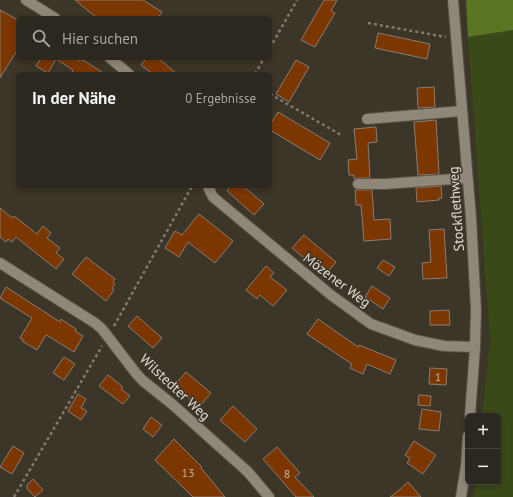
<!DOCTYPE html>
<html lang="de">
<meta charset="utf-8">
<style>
:root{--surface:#2d281f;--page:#353028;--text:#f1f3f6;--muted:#a7a6a4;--line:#48443d}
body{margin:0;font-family:"PT Sans",sans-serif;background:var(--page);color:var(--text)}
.controls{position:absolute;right:12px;bottom:12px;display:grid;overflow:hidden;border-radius:6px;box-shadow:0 2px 6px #0003}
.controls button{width:36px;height:36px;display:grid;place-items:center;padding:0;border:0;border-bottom:1px solid var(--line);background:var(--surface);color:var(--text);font:20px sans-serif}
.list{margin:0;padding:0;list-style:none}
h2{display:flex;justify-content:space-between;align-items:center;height:52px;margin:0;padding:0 16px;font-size:17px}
h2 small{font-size:13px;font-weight:400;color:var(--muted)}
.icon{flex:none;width:22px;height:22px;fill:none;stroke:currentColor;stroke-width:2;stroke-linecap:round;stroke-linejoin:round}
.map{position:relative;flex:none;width:513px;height:497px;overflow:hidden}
.search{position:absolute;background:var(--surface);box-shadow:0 2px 6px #0003;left:16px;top:16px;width:256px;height:44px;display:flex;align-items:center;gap:10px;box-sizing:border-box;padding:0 14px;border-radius:6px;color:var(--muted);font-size:15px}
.panel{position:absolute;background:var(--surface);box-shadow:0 2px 6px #0003;left:16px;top:72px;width:256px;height:116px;border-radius:6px}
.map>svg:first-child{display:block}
.green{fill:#394918}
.forest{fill:#5b7522}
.building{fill:#7c3600;stroke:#8c7c73}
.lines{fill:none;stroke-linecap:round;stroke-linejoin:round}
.minor-casing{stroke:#585348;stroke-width:12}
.path{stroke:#817c71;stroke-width:2.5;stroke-dasharray:3 3;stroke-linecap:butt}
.minor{stroke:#8f8779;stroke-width:10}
.labels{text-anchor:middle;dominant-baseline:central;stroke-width:3;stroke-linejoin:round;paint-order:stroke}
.number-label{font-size:12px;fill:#c7b29f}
.street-label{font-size:14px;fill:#e0dcd4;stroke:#3c3629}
</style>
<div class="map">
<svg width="513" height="497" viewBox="0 0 513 497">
<rect width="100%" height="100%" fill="#3c3629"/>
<!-- green -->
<polygon class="green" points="513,30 513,497 473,497 475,482 498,482 498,416 482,416 490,341 468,37"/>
<!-- forest -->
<polygon class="forest" points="466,0 513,0 513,30 468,37"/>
<!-- building -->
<g class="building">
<polygon points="75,0 143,0 162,12 158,18 97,18"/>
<polygon points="324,0 337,0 331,11 335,13 315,47 301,40"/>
<polygon points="0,10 18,20 18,49 0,78"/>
<polygon points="378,33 430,44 427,59 375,48"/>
<polygon points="41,58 74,58 79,61 80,59 82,61 83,60 105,74 71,74 73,70 56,59 48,73 36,66"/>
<polygon points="147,58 158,58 177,74 153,74 141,65"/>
<polygon points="296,60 309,67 289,102 276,94"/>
<polygon points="434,87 435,107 418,108 417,88"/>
<polygon points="278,112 330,143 320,160 270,130 270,125"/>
<polygon points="436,120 439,174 418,175 414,122"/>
<polygon points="376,127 377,142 368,143 370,178 358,178 354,179 354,175 349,175 348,160 357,159 354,129"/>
<polygon points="231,186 243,186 264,204 254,215 227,191"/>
<polygon points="441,186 442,198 439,198 439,200 417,202 416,188"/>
<polygon points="355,190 372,190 374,220 390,219 391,239 364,241 361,205 356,205"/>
<polygon points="0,208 12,218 14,216 37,234 43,226 51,233 47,238 60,248 56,253 64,259 56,269 16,237 12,242 8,239 6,242 0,237"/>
<polygon points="199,214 233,241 215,263 188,242 179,257 165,248 175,231 182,235"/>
<polygon points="444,229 447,278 423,279 422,263 431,262 429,230"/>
<polygon points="304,235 336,262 325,275 292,248"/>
<polygon points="86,257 115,279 113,282 115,284 112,288 114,290 106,301 72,274"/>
<polygon points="383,260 395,267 389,276 377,268"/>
<polygon points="266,266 274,273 270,277 287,290 273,306 260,295 257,299 246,290"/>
<polygon points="372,286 390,298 383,309 365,297"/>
<polygon points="6,287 60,322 61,319 76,329 75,331 83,336 74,352 46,335 37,350 22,341 23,339 20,338 32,318 0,298"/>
<polygon points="449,310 450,325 430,325 430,311"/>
<polygon points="137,316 162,338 153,348 128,326"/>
<polygon points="318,319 358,347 359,345 396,360 390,374 367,364 363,374 350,368 352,364 307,334"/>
<polygon points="64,357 75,364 64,380 53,373"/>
<polygon points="430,368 447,369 446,385 429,384"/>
<polygon points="186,372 211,393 199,407 174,386"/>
<polygon points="108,375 123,387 121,389 130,396 123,404 99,386"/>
<polygon points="78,394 86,399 81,408 87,411 81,420 68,411"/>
<polygon points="419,395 431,396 430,406 418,405"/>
<polygon points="233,406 257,429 245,442 220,420"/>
<polygon points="422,409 441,412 439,431 419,429"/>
<polygon points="151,417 162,425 153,437 143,429"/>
<polygon points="174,439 202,467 201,468 225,497 193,497 155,460"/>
<polygon points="414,441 436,455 423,474 407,463 410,458 405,455"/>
<polygon points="13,446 24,453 12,474 0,467"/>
<polygon points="277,447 300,473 295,477 314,497 296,497 263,459"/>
<polygon points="33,479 43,490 35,497 27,489 27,485"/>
<polygon points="408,482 421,497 390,497 398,491"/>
</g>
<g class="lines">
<!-- minor casing -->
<g class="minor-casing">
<g id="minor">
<polyline points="26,0 55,18"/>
<polyline points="453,0 471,218 476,310 475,347 470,416"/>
<polyline points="110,58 129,74"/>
<polyline points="367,119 462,111"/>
<polyline points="358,184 385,184 467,178"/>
<polyline points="208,186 209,189 213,197 331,295 371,324 415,340 444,346 475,347"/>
<polyline points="0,263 95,323 102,329 135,372 142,380 172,404 248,472 269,497"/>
<polyline points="461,497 466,466 468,436"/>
</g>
</g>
<!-- path -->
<g class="path">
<polyline points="368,23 446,37"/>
<polyline points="270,48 297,0"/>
<polyline points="255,74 264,58"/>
<polyline points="270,94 341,135"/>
<polyline points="114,326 191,188 196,186"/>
<polyline points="14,497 102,346"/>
</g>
<!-- minor -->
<use href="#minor" class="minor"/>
</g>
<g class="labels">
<!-- number labels -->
<g class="number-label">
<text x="438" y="376">1</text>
<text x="188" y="472">13</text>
<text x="287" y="473">8</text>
</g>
<!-- street labels -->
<g class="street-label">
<text transform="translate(456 209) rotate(-94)">Stockflethweg</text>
<text transform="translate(337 280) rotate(37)">Mözener Weg</text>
<text transform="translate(175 387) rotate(43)">Wilstedter Weg</text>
</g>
</g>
</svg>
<div class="controls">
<button>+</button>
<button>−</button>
</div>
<div class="search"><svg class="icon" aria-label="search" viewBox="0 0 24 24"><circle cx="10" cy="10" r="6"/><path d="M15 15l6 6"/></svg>Hier suchen</div>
<section class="panel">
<h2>In der Nähe<small>0 Ergebnisse</small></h2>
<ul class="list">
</ul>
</section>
</div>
